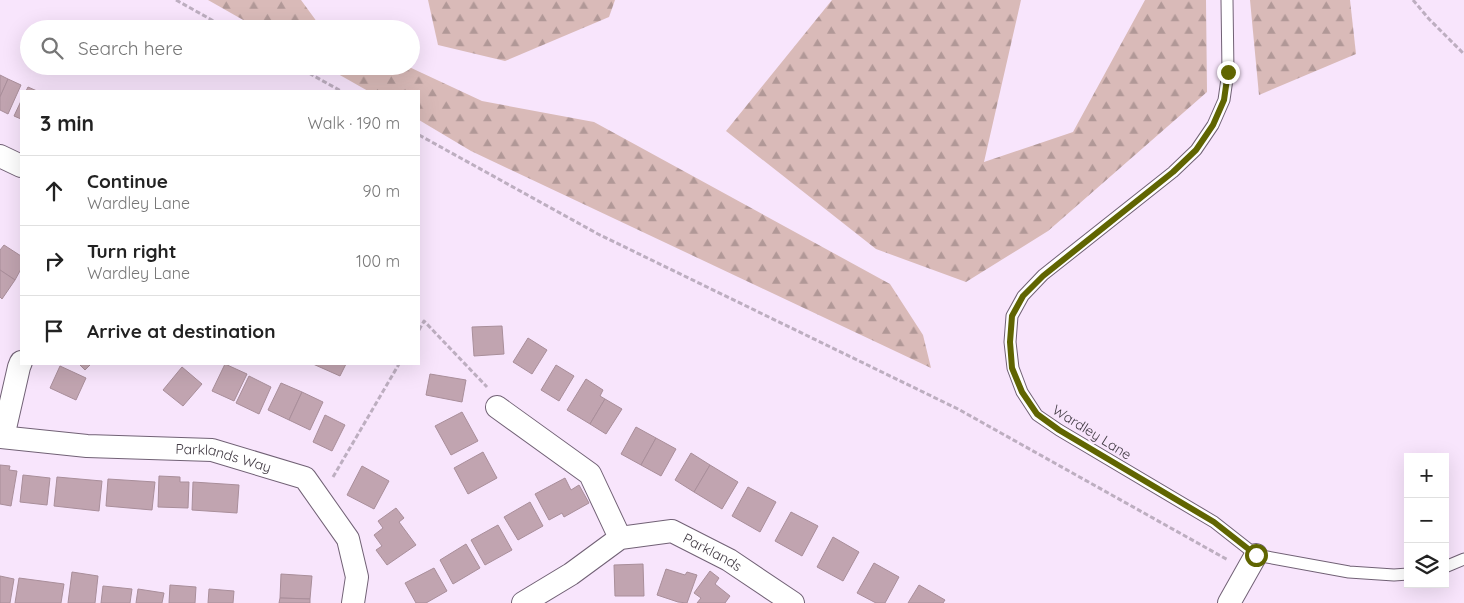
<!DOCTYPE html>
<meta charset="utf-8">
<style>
:root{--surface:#fff;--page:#f2f2f2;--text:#222;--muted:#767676;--line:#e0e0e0}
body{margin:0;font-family:Quicksand,sans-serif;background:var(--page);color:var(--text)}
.controls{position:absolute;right:15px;bottom:15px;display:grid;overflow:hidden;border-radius:0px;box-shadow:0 5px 20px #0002}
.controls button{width:45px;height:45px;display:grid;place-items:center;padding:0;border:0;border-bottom:1px solid var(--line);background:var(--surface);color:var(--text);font:25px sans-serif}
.stop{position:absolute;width:15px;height:15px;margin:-11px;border:4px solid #606501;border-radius:50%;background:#fff}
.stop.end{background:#606501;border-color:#fff;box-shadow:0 1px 5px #0008}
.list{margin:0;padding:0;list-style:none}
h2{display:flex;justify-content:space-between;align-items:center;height:65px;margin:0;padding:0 20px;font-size:21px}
h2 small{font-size:16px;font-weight:400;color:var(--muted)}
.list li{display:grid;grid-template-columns:32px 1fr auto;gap:15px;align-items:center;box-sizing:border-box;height:70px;padding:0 20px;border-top:1px solid var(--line)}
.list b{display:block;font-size:19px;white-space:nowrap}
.list p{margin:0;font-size:16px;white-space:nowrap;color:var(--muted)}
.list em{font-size:16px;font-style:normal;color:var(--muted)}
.icon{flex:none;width:28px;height:28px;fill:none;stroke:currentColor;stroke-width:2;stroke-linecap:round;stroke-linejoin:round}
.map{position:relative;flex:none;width:1464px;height:603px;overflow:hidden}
.search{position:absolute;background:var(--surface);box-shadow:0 5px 20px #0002;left:20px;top:20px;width:400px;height:55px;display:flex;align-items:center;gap:12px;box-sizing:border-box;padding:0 18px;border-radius:28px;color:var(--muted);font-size:19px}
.panel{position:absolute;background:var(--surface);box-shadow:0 5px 20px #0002;left:20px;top:90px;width:400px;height:275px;border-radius:0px}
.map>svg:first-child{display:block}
.forest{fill:url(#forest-firs)}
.building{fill:#c1a4b0;stroke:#a98e9a}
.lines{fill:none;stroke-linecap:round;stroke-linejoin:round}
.lane-casing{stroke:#716175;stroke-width:13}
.street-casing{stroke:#716175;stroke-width:24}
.path{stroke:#bdaec0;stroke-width:3;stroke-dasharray:5 2.5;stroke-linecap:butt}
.lane{stroke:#fff;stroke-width:11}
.street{stroke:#fff;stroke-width:22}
.route{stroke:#606501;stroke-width:6}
.labels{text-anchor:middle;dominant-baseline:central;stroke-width:4.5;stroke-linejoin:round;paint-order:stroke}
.street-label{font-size:14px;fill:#403942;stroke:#f8e5fc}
</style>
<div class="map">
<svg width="1464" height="603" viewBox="0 0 1464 603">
<defs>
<pattern id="forest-firs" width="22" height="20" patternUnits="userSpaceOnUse" patternTransform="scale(1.25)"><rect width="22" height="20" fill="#d9bab8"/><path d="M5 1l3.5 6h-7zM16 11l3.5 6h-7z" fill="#b19897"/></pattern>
</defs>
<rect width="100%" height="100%" fill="#f8e5fc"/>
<!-- forest -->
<g class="forest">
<polygon points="208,0 301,0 320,26 325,29 259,29"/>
<polygon points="428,0 615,0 609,17 505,61 438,45"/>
<polygon points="832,0 1021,0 984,162 1073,132 1145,0 1206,0 1207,92 1048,231 966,282 876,249 726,131"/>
<polygon points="1250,0 1350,0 1356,54 1259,95"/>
<polygon points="324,66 407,66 482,101 594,122 890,284 923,335 931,368 471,151 419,120 419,91 368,91"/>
</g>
<!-- building -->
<g class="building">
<polygon points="0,75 8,79 0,97"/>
<polygon points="8,79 21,85 8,114 0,110 0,97"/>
<polygon points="28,87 37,91 26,91"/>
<polygon points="21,101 21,119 14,116"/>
<polygon points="4,245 21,256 21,269 15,280 0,270 0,250"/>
<polygon points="0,270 15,280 2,299 0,297"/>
<polygon points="502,326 504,354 474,356 472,327"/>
<polygon points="528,338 547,350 532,374 513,362"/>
<polygon points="79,364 91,364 85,370"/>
<polygon points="225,364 247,374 234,401 212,391"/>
<polygon points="313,364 346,364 340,376"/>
<polygon points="556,365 574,376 559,401 541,390"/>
<polygon points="60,366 86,378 76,400 50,388"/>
<polygon points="182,367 202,384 183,406 163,390"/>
<polygon points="430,374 466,380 462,402 426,395"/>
<polygon points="249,376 271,387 259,414 236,403"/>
<polygon points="586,379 603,390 600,396 605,399 590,424 567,410"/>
<polygon points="281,383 302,392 289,420 268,410"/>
<polygon points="302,392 323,402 310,430 289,420"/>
<polygon points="605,399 622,409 606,434 590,424"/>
<polygon points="462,412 478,441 451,455 435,426"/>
<polygon points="325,415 345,425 332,451 313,442"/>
<polygon points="636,427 656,438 641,465 621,454"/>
<polygon points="656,438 676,449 661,476 641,465"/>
<polygon points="483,452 497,478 468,494 454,468"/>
<polygon points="691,453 710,465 694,492 675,480"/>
<polygon points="0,465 10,466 9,470 17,471 11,506 0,504"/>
<polygon points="710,465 738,482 722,509 694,492"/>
<polygon points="362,466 389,481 374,509 347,495"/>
<polygon points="23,475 50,478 47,505 20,502"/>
<polygon points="159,476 180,477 180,482 189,482 188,508 158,507"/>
<polygon points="57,477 102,481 99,511 54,506"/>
<polygon points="565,478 571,490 579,485 589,503 564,517 562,513 549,520 535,494"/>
<polygon points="108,479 155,482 152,510 106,506"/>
<polygon points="193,482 239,485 237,513 192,510"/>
<polygon points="748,487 776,502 760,532 732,516"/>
<polygon points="530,502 543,526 518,540 504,517"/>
<polygon points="396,508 404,518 399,522 416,545 387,565 376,550 382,546 374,535 383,528 378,521"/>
<polygon points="791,512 818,526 802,556 775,541"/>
<polygon points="498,525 512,550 485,565 471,540"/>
<polygon points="833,537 859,552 843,581 817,567"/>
<polygon points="466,544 480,568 453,584 440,560"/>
<polygon points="874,563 899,577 885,603 876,603 857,593"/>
<polygon points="643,564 644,596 615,596 614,565"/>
<polygon points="434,568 447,591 426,603 416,603 405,583"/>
<polygon points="666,569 685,575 687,572 697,575 687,603 678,602 657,595"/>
<polygon points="710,571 719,578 715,584 730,596 725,603 697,603 701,598 694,593"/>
<polygon points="72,572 98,576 95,603 68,603"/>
<polygon points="281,574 312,576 310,599 280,598"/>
<polygon points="0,576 14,579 10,603 0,603"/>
<polygon points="19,578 64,584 61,603 15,603"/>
<polygon points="170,585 196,587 195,603 169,603"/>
<polygon points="919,585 945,600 943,603 908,603"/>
<polygon points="103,586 132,589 130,603 101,603"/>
<polygon points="138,589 164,593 162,603 136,603"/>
<polygon points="209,589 234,591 233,603 208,603"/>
<polygon points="280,598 310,599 310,603 279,603"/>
</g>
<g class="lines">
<!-- lane casing -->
<g class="lane-casing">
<g id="lane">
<polyline points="1227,0 1228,72 1224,100 1213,125 1196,150 1173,172 1043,275 1023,296 1012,316 1010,342 1013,368 1022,392 1037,415 1059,430 1214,522 1256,555 1349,572 1394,575 1408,574"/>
<polyline points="1445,567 1464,559"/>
</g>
</g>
<!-- street casing -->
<g class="street-casing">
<g id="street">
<polyline points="0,156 21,166"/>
<polyline points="497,407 590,474 620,538"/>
<path id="s1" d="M0,437L87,446L212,450L305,478L348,539L357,577L353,603"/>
<polyline points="3,437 19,367 21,362"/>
<path id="s2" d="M523,603L571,574L620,538L672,531L729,560L793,603"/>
<polyline points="1229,603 1256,555"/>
</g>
</g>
<!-- path -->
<g class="path">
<polyline points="176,0 228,29"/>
<polyline points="1413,0 1429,19 1464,54"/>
<polyline points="296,66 341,91"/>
<polyline points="419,135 598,234 958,409 1228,560"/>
<polyline points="419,330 424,321 487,387"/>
<polyline points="333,477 399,364"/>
</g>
<!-- lane -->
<use href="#lane" class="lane"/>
<!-- street -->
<use href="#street" class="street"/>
</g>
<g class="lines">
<!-- route -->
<polyline class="route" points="1228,72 1224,100 1213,125 1196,150 1173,172 1043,276 1023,296 1012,316 1010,342 1012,368 1022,392 1037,414 1059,430 1214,522 1256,555"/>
</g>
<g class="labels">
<!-- street labels -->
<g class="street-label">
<text transform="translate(1092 432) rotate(32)">Wardley Lane</text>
<text stroke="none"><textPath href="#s1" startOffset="225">Parklands Way</textPath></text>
<text stroke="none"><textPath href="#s2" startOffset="215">Parklands</textPath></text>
</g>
</g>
</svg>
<div class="controls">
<button>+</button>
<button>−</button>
<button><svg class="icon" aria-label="layers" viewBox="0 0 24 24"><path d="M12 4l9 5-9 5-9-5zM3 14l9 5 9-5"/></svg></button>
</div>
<div class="stop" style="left:1256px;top:555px"></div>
<div class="stop end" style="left:1228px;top:72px"></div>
<div class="search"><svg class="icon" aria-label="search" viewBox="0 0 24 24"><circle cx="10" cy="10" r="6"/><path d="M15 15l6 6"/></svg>Search here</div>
<section class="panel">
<h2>3 min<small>Walk · 190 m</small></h2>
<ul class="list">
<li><svg class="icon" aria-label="ahead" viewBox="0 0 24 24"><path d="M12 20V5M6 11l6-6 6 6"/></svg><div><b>Continue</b><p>Wardley Lane</p></div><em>90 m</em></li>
<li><svg class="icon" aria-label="right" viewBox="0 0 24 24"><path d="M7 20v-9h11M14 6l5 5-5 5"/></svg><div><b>Turn right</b><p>Wardley Lane</p></div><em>100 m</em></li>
<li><svg class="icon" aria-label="arrive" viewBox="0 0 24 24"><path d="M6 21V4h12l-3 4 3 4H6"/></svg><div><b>Arrive at destination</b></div></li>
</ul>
</section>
</div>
